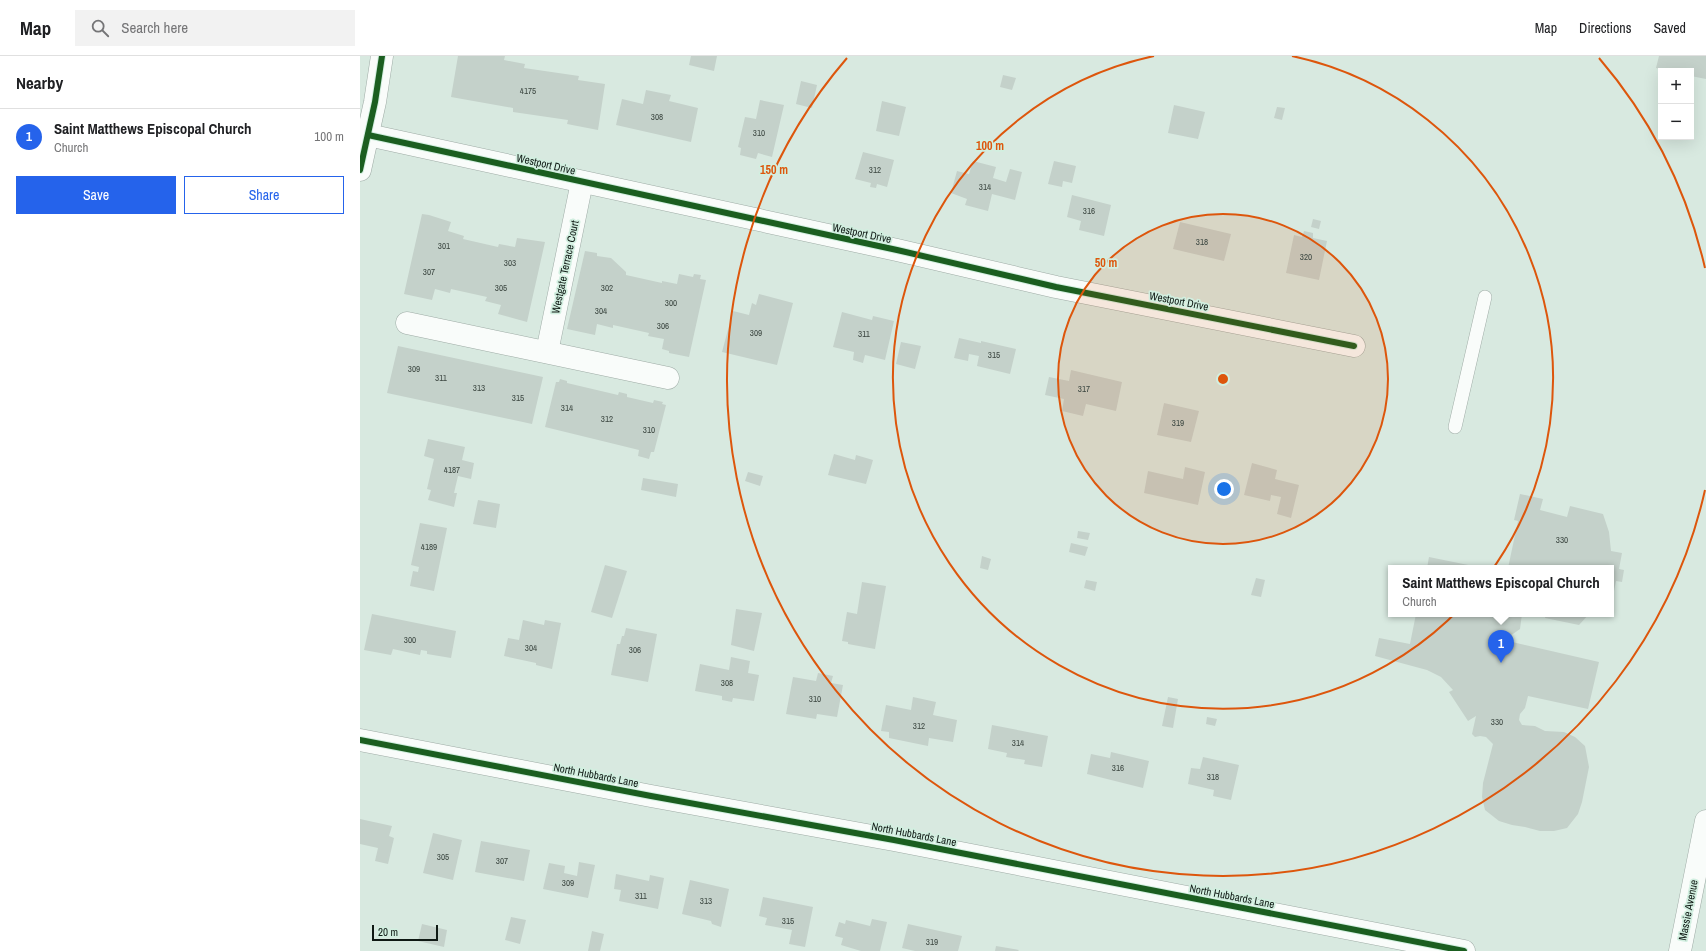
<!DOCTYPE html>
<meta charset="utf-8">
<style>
:root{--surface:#fff;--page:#f2f2f2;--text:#202124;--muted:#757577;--line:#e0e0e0;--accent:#2563eb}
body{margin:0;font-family:"Archivo Narrow",sans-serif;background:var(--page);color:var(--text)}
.controls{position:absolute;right:12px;top:12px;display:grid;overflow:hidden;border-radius:0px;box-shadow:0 4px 16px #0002}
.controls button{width:36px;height:36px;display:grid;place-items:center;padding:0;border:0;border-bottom:1px solid var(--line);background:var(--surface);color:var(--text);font:20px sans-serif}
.scale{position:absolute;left:12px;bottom:10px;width:66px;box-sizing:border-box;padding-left:4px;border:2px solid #0f1914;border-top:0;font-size:11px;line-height:14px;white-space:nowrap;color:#0f1914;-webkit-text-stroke:3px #d2efe0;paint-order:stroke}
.you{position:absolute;left:864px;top:433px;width:14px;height:14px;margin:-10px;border:3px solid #fff;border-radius:50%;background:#1a73e8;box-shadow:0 0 0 6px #1a73e833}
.badge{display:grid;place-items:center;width:26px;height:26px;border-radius:50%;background:var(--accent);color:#fff;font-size:13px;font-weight:700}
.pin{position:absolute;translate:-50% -33px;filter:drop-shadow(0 1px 2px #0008)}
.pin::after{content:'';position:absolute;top:21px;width:14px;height:12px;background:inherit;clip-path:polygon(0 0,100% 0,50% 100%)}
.popup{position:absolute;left:1028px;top:509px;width:226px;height:52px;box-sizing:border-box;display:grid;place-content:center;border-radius:0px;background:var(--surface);filter:drop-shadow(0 1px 3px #0005);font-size:13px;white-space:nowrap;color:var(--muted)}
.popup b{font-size:15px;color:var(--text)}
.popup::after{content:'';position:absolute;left:50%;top:100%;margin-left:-8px;border:8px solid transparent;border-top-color:var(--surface)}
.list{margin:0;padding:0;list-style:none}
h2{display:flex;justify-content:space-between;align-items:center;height:52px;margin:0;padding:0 16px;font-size:17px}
h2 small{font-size:13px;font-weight:400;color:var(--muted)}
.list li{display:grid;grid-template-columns:26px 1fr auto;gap:12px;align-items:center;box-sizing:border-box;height:56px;padding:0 16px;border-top:1px solid var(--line)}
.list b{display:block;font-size:15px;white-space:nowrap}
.list p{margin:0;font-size:13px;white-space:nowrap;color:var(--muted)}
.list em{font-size:13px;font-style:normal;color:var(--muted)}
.actions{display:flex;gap:8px;padding:12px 16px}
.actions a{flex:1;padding:9px 0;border:1px solid var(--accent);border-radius:0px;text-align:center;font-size:14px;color:var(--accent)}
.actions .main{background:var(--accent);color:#fff}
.icon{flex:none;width:22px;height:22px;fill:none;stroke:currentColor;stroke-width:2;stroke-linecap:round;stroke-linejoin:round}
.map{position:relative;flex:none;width:1346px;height:895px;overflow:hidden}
header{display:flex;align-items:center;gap:24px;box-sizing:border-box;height:56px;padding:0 20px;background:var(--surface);border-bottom:1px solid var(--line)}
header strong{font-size:19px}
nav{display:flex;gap:22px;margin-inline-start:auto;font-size:14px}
.search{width:280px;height:36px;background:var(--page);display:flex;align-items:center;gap:10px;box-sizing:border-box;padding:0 14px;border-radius:0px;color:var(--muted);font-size:15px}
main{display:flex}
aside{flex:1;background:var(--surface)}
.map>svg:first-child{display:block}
.building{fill:#c4d1ca}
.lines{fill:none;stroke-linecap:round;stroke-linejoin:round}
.lane-casing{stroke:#9eaba5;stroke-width:14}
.street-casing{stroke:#9eaba5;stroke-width:23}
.secondary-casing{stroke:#9eaba5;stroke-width:23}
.lane{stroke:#f9fcfa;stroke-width:13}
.street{stroke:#f9fcfa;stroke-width:22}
.secondary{stroke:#f9fcfa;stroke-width:22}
.cycleway-casing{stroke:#d2efe0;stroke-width:8}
.cycleway{stroke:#1b5e20;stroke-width:6}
.ring{fill:none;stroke:#dd560c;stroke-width:2}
.labels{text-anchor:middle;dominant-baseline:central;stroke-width:3.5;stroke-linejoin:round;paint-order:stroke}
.number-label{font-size:9px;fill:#3d4842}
.street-label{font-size:11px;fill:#0f1914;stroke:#d2efe0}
.centre{fill:#dd560c;stroke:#d2efe0;stroke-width:2}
.ring-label{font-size:12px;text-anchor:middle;font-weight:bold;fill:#dd560c;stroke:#d2efe0;stroke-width:3.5;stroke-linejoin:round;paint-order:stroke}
</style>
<header>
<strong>Map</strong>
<div class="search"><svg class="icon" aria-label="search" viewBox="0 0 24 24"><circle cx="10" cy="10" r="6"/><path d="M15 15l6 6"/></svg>Search here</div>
<nav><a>Map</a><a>Directions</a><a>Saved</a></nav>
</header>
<main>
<aside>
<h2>Nearby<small></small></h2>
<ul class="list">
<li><span class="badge">1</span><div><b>Saint Matthews Episcopal Church</b><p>Church</p></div><em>100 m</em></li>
</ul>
<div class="actions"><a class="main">Save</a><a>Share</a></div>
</aside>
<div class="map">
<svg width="1346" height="895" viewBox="0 0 1346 895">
<rect width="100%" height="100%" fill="#d8e9e0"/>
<!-- building -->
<g class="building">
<polygon points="98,0 145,0 144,4 165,8 164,12 219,20 218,24 245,28 238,74 207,68 208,64 153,56 153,52 91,41"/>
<polygon points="331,0 357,0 354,15 329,9"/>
<polygon points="1299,0 1346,0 1346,23 1331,20 1331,15 1308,15 1296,12"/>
<polygon points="643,19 656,22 652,34 640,31"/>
<polygon points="441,25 457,29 452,52 436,48"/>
<polygon points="286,34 311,39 309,45 338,52 331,86 256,69 262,43 283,48"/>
<polygon points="400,44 424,49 412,101 398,97 396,103 380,99 381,92 378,91 385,61 396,63"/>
<polygon points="522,45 546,51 539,80 516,75"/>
<polygon points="814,49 845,56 838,83 808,77"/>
<polygon points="917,51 925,52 922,64 914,62"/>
<polygon points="503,96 534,104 527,131 517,128 516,132 510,131 511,127 495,123"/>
<polygon points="613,105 636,111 633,122 646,126 650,113 662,116 655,144 632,138 628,155 605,149 607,143 591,137 597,115 609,118"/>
<polygon points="694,105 716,110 712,127 703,125 702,131 688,128"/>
<polygon points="712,139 751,149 744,180 719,174 721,165 707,161"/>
<polygon points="62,158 69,159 91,166 88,175 104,180 103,183 138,191 139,188 155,191 157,182 185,186 167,266 138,258 141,249 125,245 127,241 91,233 90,237 75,233 72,244 44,238"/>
<polygon points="953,163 961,165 959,173 951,171"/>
<polygon points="820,166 871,178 864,205 813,193"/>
<polygon points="944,175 953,177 953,182 967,185 959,224 926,217 934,179 942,181"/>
<polygon points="225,195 237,197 237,200 251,202 266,216 266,219 302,227 302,225 317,228 319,218 333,221 334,218 341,219 340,223 346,224 329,301 309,297 309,295 302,293 304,283 288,280 289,277 253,269 253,272 237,268 235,279 207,273"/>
<polygon points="399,238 433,247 417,309 362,296 373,255 389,259 392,247 396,249"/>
<polygon points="482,256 512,264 513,260 534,265 525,304 505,299 503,307 493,304 494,296 473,291"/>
<polygon points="599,282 621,287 621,285 656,293 650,318 617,310 619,300 609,298 608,305 594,302"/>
<polygon points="541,286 561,290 555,313 536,308"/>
<polygon points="38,290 183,321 172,368 27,337"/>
<polygon points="711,314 762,326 756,355 726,348 723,360 702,355 704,343 685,339 689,321 709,325"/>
<polygon points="200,323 207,325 207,327 258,339 259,336 267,338 267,341 293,347 294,344 303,346 302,348 306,349 294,396 291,396 289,403 278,400 279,394 185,371 196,326 199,326"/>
<polygon points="804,347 839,355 831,386 797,379"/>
<polygon points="68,383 105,391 102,404 114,407 111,423 98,420 94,437 97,437 94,451 68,444 71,434 67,433 74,403 64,400"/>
<polygon points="474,398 495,404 496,399 513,404 506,428 468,419"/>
<polygon points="892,407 917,414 915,423 939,429 931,462 917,458 921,441 911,439 910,445 884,439"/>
<polygon points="825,411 845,416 838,449 784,437 788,415 823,423"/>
<polygon points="388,416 403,420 400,430 385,425"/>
<polygon points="283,422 318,428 316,441 281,434"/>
<polygon points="1160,438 1183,443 1180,454 1207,461 1210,450 1243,458 1249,476 1251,495 1262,497 1259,513 1264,514 1262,526 1256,525 1252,545 1251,512 1148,512 1158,465 1154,464"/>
<polygon points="118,444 140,448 136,472 113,468"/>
<polygon points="60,467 87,472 74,535 50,530 53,515 58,516 59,511 51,509"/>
<polygon points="718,475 730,477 728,484 717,482"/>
<polygon points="711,487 728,491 725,500 709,496"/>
<polygon points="622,500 631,503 628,514 620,512"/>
<polygon points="1069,501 1118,511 1118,512 1067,512"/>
<polygon points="245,509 267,515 252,562 231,556"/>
<polygon points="896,522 905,524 901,541 891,539"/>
<polygon points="726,524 737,526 735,535 724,532"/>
<polygon points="502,526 526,530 515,593 488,588 488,586 482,585 487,556 497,558"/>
<polygon points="376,553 402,557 394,595 371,589"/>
<polygon points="12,558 96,575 91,602 67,598 67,595 61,594 60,599 33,593 31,599 4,594"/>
<polygon points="1056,558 1162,558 1160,573 1150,580 1148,585 1239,606 1228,653 1168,640 1165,652 1160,658 1159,664 1162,669 1175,670 1185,675 1204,676 1215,681 1225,690 1229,711 1222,746 1218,758 1207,772 1194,775 1180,775 1165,771 1152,769 1139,765 1125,754 1122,741 1123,727 1133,688 1126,681 1120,680 1115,681 1112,678 1116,660 1108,665 1089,636 1093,634 1081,621 1067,614 1015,600 1019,582 1050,588"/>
<polygon points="1186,558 1229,558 1219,569 1185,562"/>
<polygon points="163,564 184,569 185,564 201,567 192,613 176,609 176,607 144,600 148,582 159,584"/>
<polygon points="266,572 297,578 288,626 251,619 257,588 260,588 262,580 264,580"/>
<polygon points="371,601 390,605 388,617 399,619 394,645 373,642 372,646 362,644 362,640 335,635 340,608 369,614"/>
<polygon points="458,617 473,620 471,627 483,629 477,661 457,658 456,663 426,658 433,621 456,625"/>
<polygon points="553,641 576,646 573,659 597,664 593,686 569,682 568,690 529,682 529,676 521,675 526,649 551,654"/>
<polygon points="808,641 818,643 813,672 802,670"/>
<polygon points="847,661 857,663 855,670 846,668"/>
<polygon points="632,669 688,680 682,711 664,708 665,704 646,701 647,697 628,693"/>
<polygon points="751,696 789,705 783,732 727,718 731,698 750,702"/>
<polygon points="843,701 879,709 871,744 853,740 854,734 828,728 831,712 840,713"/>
<polygon points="0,763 32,770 29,780 34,782 28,808 15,805 18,792 0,788"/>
<polygon points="73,777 102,784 93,824 63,817"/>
<polygon points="121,785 170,794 164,825 115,816"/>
<polygon points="219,806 235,809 228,842 183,833 189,807 205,810 204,817 217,820"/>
<polygon points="256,818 289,825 290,819 304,822 298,853 259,845 261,834 254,833"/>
<polygon points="330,824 369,833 361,871 352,868 351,865 322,858"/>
<polygon points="403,841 453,851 445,891 429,888 432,874 405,869 407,862 399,860"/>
<polygon points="151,861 166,864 160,888 145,884"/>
<polygon points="512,863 527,866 520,895 501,895 481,889 483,882 475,880 479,866 485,868 486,864 510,870"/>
<polygon points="62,868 87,874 84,891 58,885"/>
<polygon points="548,868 602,880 598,895 555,895 542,892"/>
<polygon points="232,875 244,878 240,895 228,895"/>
<polygon points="636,890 659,894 658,895 635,895"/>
</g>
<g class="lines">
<!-- lane casing -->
<g class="lane-casing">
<polyline id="lane" points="1095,371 1125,241"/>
</g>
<!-- street casing -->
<g class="street-casing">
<g id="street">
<polyline points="8,79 537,194 696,231 994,290"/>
<polyline points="47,267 308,322"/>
<polyline points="187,296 222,126"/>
<polyline points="0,684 291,740 534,784 1104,895"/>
<polyline points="1320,895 1346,765"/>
</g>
</g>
<!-- secondary casing -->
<g class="secondary-casing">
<polyline id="secondary" points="0,114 15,46 22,0"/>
</g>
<!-- lane -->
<use href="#lane" class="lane"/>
<!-- street -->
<use href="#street" class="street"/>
<!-- secondary -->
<use href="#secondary" class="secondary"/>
<!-- cycleway casing -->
<g class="cycleway-casing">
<g id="cycleway">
<polyline points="8,79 537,194 696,231 994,290"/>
<polyline points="0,114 15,46 22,0"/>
<polyline points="0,684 291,740 534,784 1104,895"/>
</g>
</g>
<!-- cycleway -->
<use href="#cycleway" class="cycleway"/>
</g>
<!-- distance rings -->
<circle cx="863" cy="323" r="165" fill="#dd560c" fill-opacity=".12"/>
<g class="ring">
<circle cx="863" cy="323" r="165"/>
<path d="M932 0A330 330 0 1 1 794 0"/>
<path d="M1345 434A495 495 0 1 1 487 2M1239 2A495 495 0 0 1 1345 212"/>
</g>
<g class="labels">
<!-- number labels -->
<g class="number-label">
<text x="168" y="35">4175</text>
<text x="297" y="61">308</text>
<text x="399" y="77">310</text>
<text x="515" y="114">312</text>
<text x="625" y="131">314</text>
<text x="729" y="155">316</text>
<text x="842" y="186">318</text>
<text x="84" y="190">301</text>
<text x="946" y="201">320</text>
<text x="150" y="207">303</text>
<text x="69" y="216">307</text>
<text x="141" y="232">305</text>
<text x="247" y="232">302</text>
<text x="311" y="247">300</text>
<text x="241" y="255">304</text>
<text x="303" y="270">306</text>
<text x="396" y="277">309</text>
<text x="504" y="278">311</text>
<text x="634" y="299">315</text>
<text x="54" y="313">309</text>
<text x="81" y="322">311</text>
<text x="119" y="332">313</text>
<text x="724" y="333">317</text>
<text x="158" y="342">315</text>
<text x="207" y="352">314</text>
<text x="247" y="363">312</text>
<text x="818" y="367">319</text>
<text x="289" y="374">310</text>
<text x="92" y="414">4187</text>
<text x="1202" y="484">330</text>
<text x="69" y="491">4189</text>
<text x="50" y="584">300</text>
<text x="171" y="592">304</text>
<text x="275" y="594">306</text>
<text x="367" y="627">308</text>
<text x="455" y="643">310</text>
<text x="1137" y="666">330</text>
<text x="559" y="670">312</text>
<text x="658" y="687">314</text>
<text x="758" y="712">316</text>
<text x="853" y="721">318</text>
<text x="83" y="801">305</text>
<text x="142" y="805">307</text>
<text x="208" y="827">309</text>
<text x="281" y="840">311</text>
<text x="346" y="845">313</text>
<text x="428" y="865">315</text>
<text x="572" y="886">319</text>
</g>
<!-- street labels -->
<g class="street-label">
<text transform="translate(186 108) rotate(13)">Westport Drive</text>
<text transform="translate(502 177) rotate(12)">Westport Drive</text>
<text transform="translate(205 211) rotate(-78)">Westgate Terrace Court</text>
<text transform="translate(819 245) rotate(11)">Westport Drive</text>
<text transform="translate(236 719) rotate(11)">North Hubbards Lane</text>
<text transform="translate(554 778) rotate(11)">North Hubbards Lane</text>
<text transform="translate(872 840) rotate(11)">North Hubbards Lane</text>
<text transform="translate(1328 854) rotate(-79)">Massie Avenue</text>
</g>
</g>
<circle cx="863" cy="323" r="6" class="centre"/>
<g class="ring-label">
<text x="630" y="94">100 m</text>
<text x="414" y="118">150 m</text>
<text x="746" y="211">50 m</text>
</g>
</svg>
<div class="controls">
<button>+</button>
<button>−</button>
</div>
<div class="scale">20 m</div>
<div class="you"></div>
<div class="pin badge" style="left:1141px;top:607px">1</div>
<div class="popup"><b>Saint Matthews Episcopal Church</b>Church</div>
</div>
</main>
